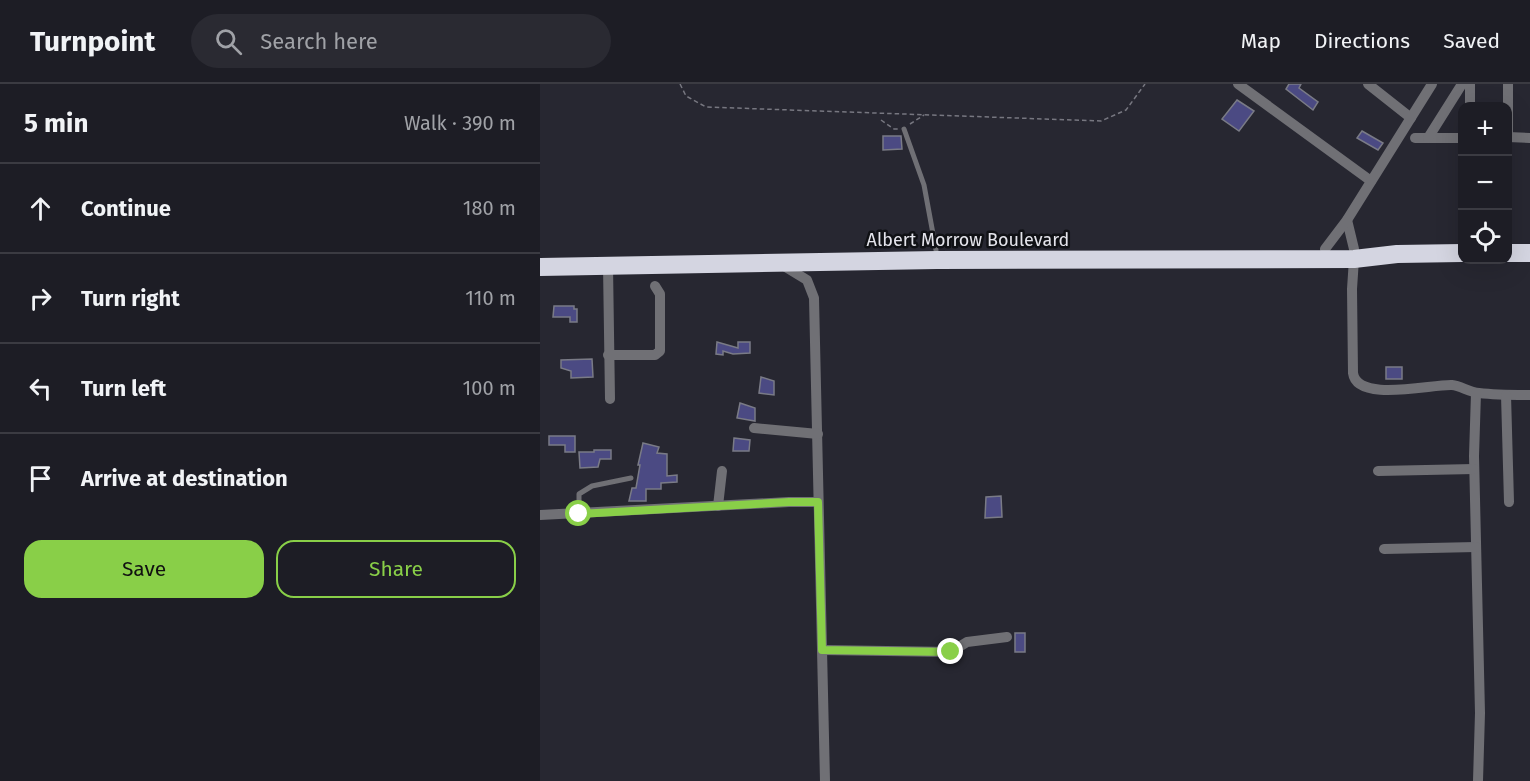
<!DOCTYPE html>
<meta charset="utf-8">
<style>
:root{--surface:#1d1d25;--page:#2a2a32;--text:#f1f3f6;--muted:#a0a2a7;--line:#3b3b42;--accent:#89cf48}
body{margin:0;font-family:"Fira Sans",sans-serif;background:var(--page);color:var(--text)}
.controls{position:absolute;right:18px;top:18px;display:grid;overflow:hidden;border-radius:12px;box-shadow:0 6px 24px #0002}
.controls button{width:54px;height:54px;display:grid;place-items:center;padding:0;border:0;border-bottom:2px solid var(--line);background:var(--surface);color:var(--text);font:30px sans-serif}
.stop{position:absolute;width:18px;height:18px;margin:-14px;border:4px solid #89cf48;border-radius:50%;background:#fff}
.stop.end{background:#89cf48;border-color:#fff;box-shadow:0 2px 6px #0008}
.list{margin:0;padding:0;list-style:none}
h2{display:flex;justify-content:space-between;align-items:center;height:78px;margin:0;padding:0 24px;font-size:26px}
h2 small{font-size:20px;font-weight:400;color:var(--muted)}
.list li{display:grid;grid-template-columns:39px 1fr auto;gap:18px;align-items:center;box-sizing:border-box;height:90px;padding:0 24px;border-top:2px solid var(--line)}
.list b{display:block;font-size:22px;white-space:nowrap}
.list em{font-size:20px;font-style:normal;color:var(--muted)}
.actions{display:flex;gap:12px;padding:18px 24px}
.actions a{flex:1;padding:14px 0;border:2px solid var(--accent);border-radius:18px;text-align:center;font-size:21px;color:var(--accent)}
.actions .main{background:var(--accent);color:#111}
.icon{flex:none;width:33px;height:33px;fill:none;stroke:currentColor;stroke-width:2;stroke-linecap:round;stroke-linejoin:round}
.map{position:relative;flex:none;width:990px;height:697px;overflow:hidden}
header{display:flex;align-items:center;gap:36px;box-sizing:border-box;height:84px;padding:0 30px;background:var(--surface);border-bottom:2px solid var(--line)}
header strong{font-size:28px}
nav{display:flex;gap:33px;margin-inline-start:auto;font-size:21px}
.search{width:420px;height:54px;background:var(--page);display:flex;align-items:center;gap:15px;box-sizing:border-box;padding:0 21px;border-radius:33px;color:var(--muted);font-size:22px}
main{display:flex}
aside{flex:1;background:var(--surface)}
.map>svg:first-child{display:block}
.building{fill:#4b4a83;stroke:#7a7b86;stroke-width:1.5}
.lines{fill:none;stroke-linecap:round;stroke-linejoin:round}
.path{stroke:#777780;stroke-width:1.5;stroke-dasharray:4.5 3;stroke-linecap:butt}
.lane{stroke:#707075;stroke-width:5}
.street{stroke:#707075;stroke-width:10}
.highway{stroke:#d4d5e1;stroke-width:18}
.route{stroke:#89cf48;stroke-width:8}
.labels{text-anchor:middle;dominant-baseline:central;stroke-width:5;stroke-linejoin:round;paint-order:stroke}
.street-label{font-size:18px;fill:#e4e4eb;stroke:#101115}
</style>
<header>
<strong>Turnpoint</strong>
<div class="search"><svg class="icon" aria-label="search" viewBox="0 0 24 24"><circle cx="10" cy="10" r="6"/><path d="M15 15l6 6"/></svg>Search here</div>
<nav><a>Map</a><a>Directions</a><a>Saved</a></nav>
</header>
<main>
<aside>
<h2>5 min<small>Walk · 390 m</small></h2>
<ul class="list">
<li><svg class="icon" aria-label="ahead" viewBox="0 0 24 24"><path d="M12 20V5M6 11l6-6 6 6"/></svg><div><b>Continue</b></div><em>180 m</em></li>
<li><svg class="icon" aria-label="right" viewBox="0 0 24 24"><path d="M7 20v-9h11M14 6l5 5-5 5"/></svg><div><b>Turn right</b></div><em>110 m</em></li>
<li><svg class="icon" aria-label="left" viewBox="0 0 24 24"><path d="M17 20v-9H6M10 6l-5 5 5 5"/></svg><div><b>Turn left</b></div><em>100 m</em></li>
<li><svg class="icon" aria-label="arrive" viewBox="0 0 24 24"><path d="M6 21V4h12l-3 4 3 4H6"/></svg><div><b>Arrive at destination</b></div></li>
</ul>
<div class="actions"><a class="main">Save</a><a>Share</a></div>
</aside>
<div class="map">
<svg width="990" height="697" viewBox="0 0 990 697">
<rect width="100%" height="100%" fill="#272731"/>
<!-- building -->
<g class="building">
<polygon points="749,0 761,0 759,4 778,18 773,26 746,5"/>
<polygon points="697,16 714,27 699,47 682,35"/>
<polygon points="822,47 843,59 838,66 817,54"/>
<polygon points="343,52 361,52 362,65 343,66"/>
<polygon points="14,222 34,222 34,225 37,225 37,238 30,238 30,233 13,233"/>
<polygon points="177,258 198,264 198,258 210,258 210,269 193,270 183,267 183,271 176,270"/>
<polygon points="52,275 53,293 31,294 31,287 21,284 21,276"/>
<rect x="846" y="283" width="16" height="12"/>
<polygon points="221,293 234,297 234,311 219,309"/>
<polygon points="200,319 215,324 215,337 197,334"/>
<polygon points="9,352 35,352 35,368 25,368 25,361 9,361"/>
<polygon points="194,354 210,356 209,367 193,367"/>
<polygon points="103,359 119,363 117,369 127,370 127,392 137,391 137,398 121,399 121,405 106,405 106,417 89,417 92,404 96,404 100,381 98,381"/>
<polygon points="54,366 71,366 71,375 60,375 58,383 40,384 39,368 54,368"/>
<polygon points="461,412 462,433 445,434 446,413"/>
<rect x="475" y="549" width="10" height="19"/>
</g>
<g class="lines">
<!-- path -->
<g class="path">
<polyline points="140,0 146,12 166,23 561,37 586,26 605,0"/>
<polyline points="341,36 354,45 358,45"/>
<polyline points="370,40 384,31"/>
</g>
<!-- lane -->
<g class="lane">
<polyline points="364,45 384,101 396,166"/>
<polyline points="39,430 39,410 52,402 91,394"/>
</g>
<!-- street -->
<g class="street">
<polyline points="698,0 831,97"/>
<polyline points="828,0 871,34"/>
<polyline points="968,0 968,53"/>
<polyline points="930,22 930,0"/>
<polyline points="968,53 990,54"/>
<polyline points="875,54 922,54"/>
<polyline points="888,54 922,0"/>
<polyline points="807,136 814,165"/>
<polyline points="785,165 807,136 892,0"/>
<path d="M814,175L812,205L813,289C817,319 891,300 912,301C921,302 929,308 939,309C956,311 973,311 990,311"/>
<polyline points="68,182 70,315"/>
<polyline points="244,182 267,196 274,214 285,697"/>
<polyline points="68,271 115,271 120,267 120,210 115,202"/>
<polyline points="936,309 934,372 940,629 938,697"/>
<polyline points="966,311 969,418"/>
<polyline points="214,344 278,350"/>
<polyline points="838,387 934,385"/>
<polyline points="178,422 182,387"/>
<polyline points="0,431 249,418 278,418"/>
<polyline points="844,465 936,463"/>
<polyline points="282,566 411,568 427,558 467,553"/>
</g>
<!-- highway -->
<g class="highway">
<polyline points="968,169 990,169"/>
<polyline points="0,183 397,176 814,175 857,170 922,169"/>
</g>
</g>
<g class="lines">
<!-- route -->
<polyline class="route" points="39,430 249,418 278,418 282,566 411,568"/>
</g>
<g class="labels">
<!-- street labels -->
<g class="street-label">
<text x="428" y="156">Albert Morrow Boulevard</text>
</g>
</g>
</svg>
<div class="controls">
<button>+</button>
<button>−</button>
<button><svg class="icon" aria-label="locate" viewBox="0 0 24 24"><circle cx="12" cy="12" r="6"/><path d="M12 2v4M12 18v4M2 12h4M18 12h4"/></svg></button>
</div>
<div class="stop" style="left:39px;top:430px"></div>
<div class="stop end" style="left:411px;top:568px"></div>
</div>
</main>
